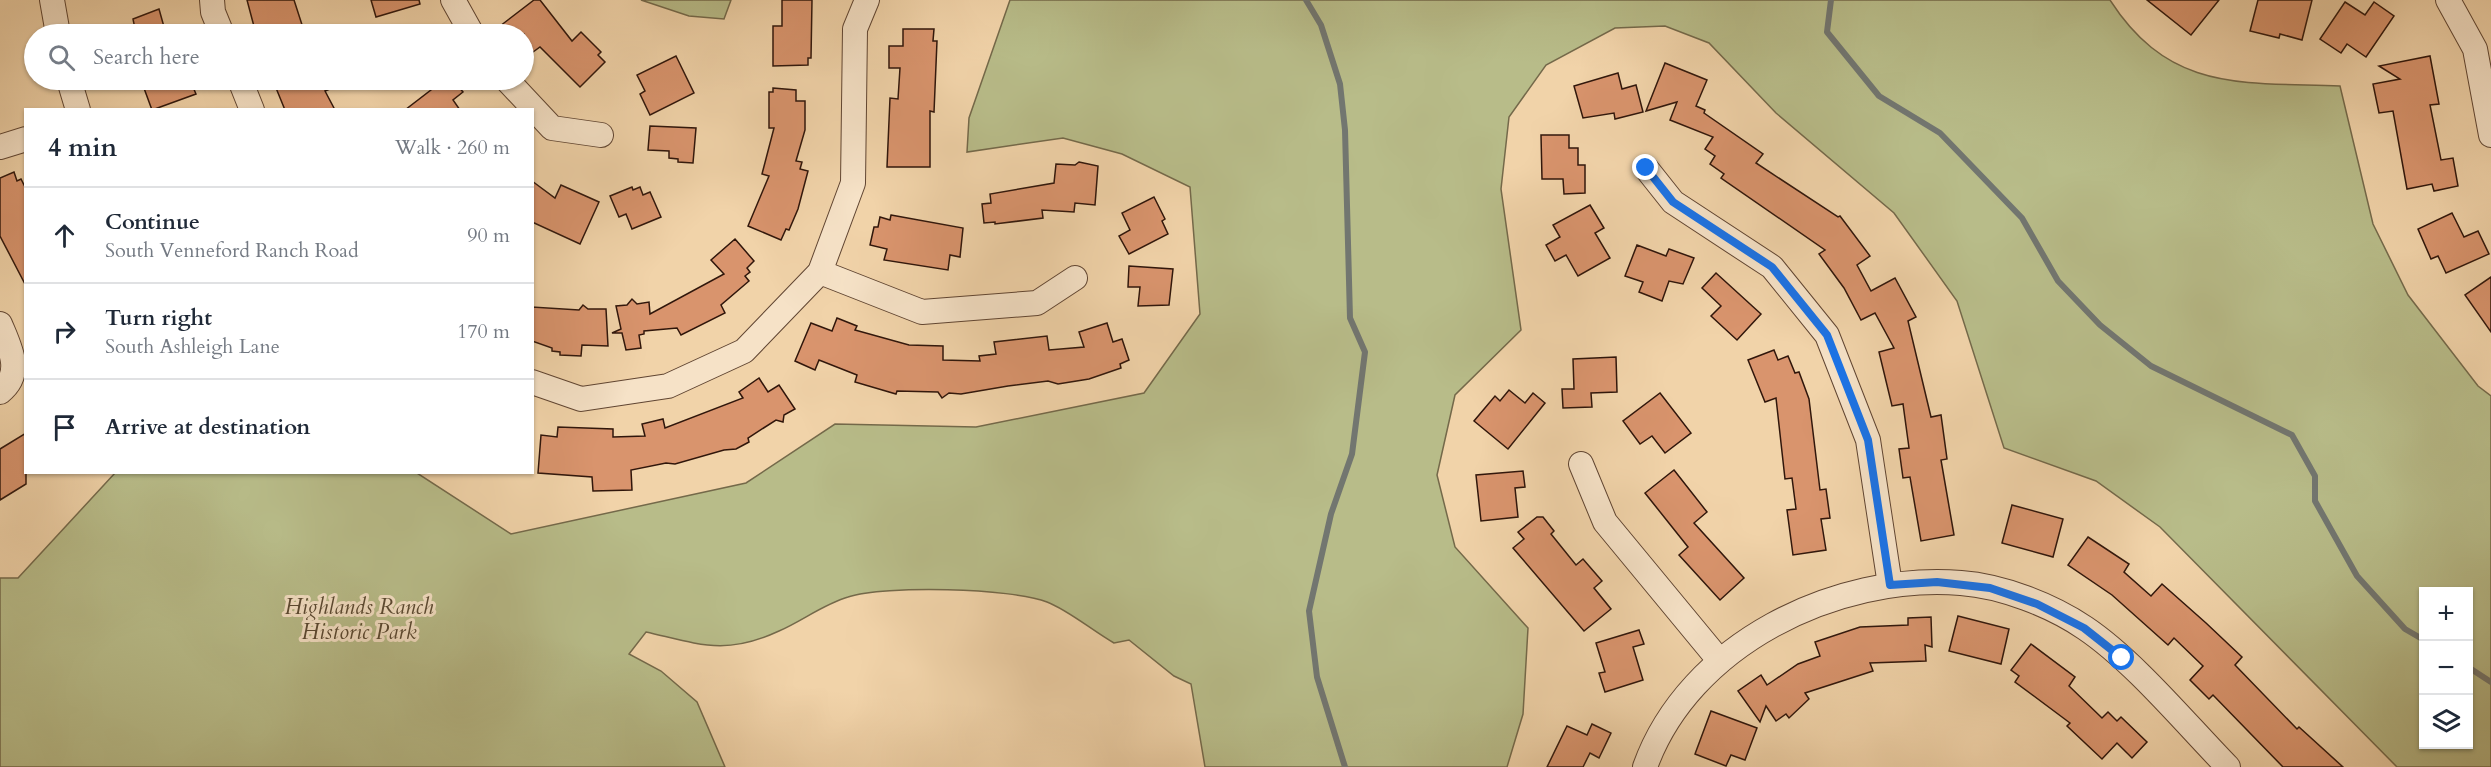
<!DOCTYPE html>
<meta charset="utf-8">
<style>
:root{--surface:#fff;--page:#f2f2f3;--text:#1f2937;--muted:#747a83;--line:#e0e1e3}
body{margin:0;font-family:Cardo,serif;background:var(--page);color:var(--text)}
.controls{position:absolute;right:18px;bottom:18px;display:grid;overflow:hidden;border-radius:0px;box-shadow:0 2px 4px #0004}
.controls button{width:54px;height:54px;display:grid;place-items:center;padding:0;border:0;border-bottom:2px solid var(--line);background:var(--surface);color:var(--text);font:30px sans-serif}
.stop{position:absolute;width:18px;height:18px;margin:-14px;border:4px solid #1a73e8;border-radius:50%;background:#fff}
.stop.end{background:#1a73e8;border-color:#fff;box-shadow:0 2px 6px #0008}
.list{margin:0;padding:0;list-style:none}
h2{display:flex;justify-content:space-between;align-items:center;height:78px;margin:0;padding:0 24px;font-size:26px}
h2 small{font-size:20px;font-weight:400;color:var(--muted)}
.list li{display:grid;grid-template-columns:39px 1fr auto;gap:18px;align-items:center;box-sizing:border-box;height:96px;padding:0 24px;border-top:2px solid var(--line)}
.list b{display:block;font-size:22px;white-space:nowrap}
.list p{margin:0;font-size:20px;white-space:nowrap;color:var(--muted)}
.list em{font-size:20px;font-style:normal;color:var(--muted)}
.icon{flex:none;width:33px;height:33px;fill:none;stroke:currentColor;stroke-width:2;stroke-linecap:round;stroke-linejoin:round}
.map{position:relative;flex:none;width:2491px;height:767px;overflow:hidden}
.search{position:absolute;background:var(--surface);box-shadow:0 2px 4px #0004;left:24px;top:24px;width:510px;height:66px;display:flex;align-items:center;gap:15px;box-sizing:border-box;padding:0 21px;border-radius:33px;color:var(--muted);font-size:22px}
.panel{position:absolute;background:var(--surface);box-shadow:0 2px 4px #0004;left:24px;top:108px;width:510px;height:366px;border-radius:0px}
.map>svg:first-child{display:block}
.green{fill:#b8bc89;stroke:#74694a;stroke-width:1.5;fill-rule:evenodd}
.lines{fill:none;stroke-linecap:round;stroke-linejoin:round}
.stream{stroke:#727670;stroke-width:6}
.building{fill:#d9946d;stroke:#30160b;stroke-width:1.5}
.minor-casing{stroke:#604532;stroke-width:26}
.minor{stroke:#f6e2c7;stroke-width:24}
.route{stroke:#1a73e8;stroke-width:8}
.labels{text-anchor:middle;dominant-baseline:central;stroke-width:6;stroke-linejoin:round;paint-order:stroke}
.park-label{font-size:22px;font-style:italic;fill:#594831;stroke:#f6e2c7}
</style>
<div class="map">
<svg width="2491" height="767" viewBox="0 0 2491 767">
<rect width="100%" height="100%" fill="#f1d3a9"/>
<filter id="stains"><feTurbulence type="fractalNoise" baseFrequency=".00333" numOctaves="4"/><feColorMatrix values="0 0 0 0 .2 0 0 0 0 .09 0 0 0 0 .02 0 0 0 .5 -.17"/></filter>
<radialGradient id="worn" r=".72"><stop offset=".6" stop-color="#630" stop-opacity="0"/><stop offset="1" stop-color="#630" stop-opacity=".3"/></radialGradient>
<!-- green -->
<g class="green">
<polygon points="641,0 731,0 724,19 689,16"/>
<path d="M1010,0H2110C2170,93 2242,82 2340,86L2373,224L2408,295L2478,386L2491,396V767H2397L2160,527L2096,481L2004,448L1957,301L1894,213L1776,113L1709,43L1665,26L1615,28L1546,65L1509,117L1501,189L1521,330L1455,395L1437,475L1455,547L1528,628L1523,714L1507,767H1205L1191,684L1174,676L1129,640L1114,643C1093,631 1068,610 1047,602C1011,588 885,585 848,597C824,604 802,621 779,631C725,656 699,644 646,632L629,654L661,671L697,702L725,767H0V578H18L115,473H417L511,534L746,483L835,424L976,427L1144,393L1200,314L1190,187L1122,154L1063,138L967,152L969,118ZM2424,592H2468V744H2424Z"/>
</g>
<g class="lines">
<!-- stream -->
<g class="stream">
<polyline points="1306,0 1321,25 1340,84 1345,130 1350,318 1365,352 1352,454 1331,514 1309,611 1317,677 1345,767"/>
<polyline points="1831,0 1827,32 1879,96 1940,133 2022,218 2058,281 2100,325 2151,366 2292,435 2315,476 2315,501 2357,576 2405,629 2424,640"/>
<polyline points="2468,667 2491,682"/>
</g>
</g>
<!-- building -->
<g class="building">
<polygon points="247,0 294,0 305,34 256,34"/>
<polygon points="371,0 419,0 420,4 376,17"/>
<polygon points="534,0 540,0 572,41 581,32 601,52 598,55 605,62 580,87 540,47 533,52 524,40 524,34 507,34 500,26"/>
<polygon points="782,0 812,0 811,58 808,58 808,65 773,66 773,26 782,26"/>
<polygon points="2147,0 2219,0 2191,35"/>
<polygon points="2258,0 2312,0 2302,40 2280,34 2279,38 2250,31"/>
<polygon points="2345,2 2365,15 2374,2 2394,16 2366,57 2347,44 2341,53 2320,39"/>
<polygon points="159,9 166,34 136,34 133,19"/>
<polygon points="903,29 934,29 933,41 937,41 934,112 930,111 930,167 887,167 890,98 898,99 900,68 889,68 889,46 903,46"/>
<polygon points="676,56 694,93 650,115 640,94 645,91 637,75"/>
<polygon points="2430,56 2439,104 2430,105 2441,160 2453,158 2458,186 2434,191 2432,184 2407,189 2393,111 2379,113 2373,84 2400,79 2379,66"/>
<polygon points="1665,63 1707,80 1696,106 1705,110 1704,113 1763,154 1756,163 1838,217 1840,216 1870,256 1857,265 1871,291 1895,278 1916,317 1908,321 1931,417 1941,415 1947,459 1941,460 1954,535 1921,541 1910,477 1903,478 1899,449 1909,448 1903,404 1892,406 1879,352 1894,348 1875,313 1861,320 1844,288 1819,254 1825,250 1721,178 1724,174 1710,164 1715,156 1705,149 1713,137 1670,120 1677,102 1646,111"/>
<polygon points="1618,73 1622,89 1636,85 1643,112 1615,119 1614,113 1583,118 1574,86"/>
<polygon points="141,80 190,80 196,94 152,110"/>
<polygon points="296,80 352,80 325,91 335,110 285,110 276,88"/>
<polygon points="444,80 453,80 463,92 453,100 460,110 405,110"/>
<polygon points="773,88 796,90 796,101 805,101 805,130 796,161 802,162 800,169 808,171 798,209 789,230 786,229 781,240 748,226 769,176 762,174 774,128 769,128 769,92 773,92"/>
<polygon points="650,126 696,128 693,163 678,162 678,159 669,158 669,151 648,150"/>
<polygon points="1541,135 1569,135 1569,148 1578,148 1578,165 1585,165 1585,193 1564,194 1563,179 1542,179"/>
<polygon points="1079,162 1098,166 1095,205 1075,203 1074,212 1042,210 1043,218 995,224 995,222 984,223 982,204 991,203 990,194 1054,183 1056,164 1075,165"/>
<polygon points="14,172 17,181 21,179 26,189 26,286 0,236 0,178"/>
<polygon points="532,181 555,198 561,185 599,202 580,244 532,222"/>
<polygon points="632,187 633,190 640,187 643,195 650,192 661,217 632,229 626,214 619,217 610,196"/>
<polygon points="1154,197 1165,219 1162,221 1168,234 1129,254 1119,236 1130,230 1122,213"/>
<polygon points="1590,205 1604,228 1595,233 1610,258 1578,276 1566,255 1555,261 1546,245 1560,237 1553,225"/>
<polygon points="2452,213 2464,237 2478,231 2489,254 2446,273 2438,256 2431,259 2418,229"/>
<polygon points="891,215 963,228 960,257 950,255 948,270 884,260 887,249 870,245 874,227 878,227 880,217 890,220"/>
<polygon points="735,239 754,261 747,268 750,272 745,276 749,281 721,305 725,313 681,335 677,328 644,331 644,334 639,335 641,348 626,350 622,333 612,333 621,329 616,306 627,305 632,299 637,304 649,302 650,314 724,274 711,260"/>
<polygon points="1637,245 1666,256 1669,249 1694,258 1683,284 1669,281 1662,301 1639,292 1643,282 1625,276"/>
<polygon points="1129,266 1173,269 1169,305 1138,306 1140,287 1128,287"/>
<polygon points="1716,273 1761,314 1737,340 1711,316 1721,306 1702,288"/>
<polygon points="2491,277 2491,332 2465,295"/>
<polygon points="583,305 588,309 606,309 608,346 582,345 581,356 560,355 560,352 552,351 552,348 532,341 532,307 579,310"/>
<polygon points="837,318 857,326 855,330 909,345 943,346 943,360 980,361 979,356 996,354 994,342 1047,336 1049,350 1084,347 1079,332 1107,323 1113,342 1122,339 1129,360 1120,364 1121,368 1089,379 1058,384 1048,381 1008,386 961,394 949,393 942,398 938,392 897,391 896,394 855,382 857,375 819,360 815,370 795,361 811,323 832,331"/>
<polygon points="1774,350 1778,360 1788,356 1795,373 1799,372 1809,399 1820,490 1826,489 1830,518 1821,519 1826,550 1793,555 1787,510 1796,509 1792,478 1785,479 1776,398 1765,402 1748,360"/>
<polygon points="1616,357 1617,392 1591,393 1592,407 1563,408 1562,389 1574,389 1573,359"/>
<polygon points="759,378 768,392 779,385 795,409 784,415 783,422 776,420 748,438 749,442 736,449 724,450 675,464 666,463 631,470 632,490 593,491 592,477 538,473 541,435 557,437 558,427 613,429 613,437 645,436 642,424 663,419 665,428 743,398 739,392"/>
<polygon points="1509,390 1525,403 1533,393 1545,403 1508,449 1474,421 1495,396 1500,401"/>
<polygon points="1660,393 1691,433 1665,453 1652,436 1640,444 1623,421"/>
<polygon points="26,433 26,484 0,500 0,449"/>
<polygon points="1674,470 1707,512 1694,523 1744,578 1720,600 1679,555 1688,547 1645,493"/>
<polygon points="1523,471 1525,487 1515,488 1518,517 1481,521 1476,475"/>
<polygon points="2012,505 2063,519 2053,557 2002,543"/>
<polygon points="1537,517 1543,517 1554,531 1551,534 1576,565 1583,559 1602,581 1594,588 1611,609 1584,631 1513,548 1524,539 1518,532"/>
<polygon points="2088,537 2129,564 2124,572 2151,596 2162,584 2206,623 2242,657 2235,665 2297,729 2299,727 2343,767 2283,767 2213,695 2209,699 2190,680 2203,666 2174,638 2168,645 2112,595 2068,565"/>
<polygon points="1958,616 2009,629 2001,664 1949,651"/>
<polygon points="1931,617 1932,647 1925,645 1926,661 1870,663 1873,671 1805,693 1809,699 1789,718 1786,714 1776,721 1766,706 1760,722 1738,691 1761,675 1767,685 1798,664 1820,656 1815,642 1860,627 1908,625 1908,618"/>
<polygon points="1639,630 1644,644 1633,647 1643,680 1605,692 1599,673 1605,672 1596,643"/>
<polygon points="2031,644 2075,677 2069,686 2102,718 2108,712 2117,721 2121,717 2147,742 2132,758 2117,743 2102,759 2067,726 2070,723 2015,682 2019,676 2011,670"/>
<polygon points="1711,711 1757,728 1745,760 1731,755 1726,766 1695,754"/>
<polygon points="1592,724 1611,733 1599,758 1590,753 1583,767 1547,767 1567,726 1587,735"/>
</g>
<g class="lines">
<!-- minor casing -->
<g class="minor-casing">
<g id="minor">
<polyline points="52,0 58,34"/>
<polyline points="212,0 213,12 222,34"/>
<polyline points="453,0 472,34"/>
<polyline points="2448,0 2475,49 2491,135"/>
<polyline points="69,80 78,110"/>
<polyline points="240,80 252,110"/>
<polyline points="507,80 552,128 601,135"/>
<polyline points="0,147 26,139"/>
<polyline points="1646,168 1673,202 1772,267 1827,335 1868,440 1890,585"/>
<polyline points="820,272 922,312 1037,303 1075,278"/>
<path d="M0,324C10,348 24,373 0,392"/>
<polyline points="532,382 581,399 668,386 744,351 820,272 853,183 855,29 867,0"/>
<polyline points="1581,464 1605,522 1719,660"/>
<path d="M1645,767C1689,644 1836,573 1961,583C2002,586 2051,605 2085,628C2134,661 2186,724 2228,767"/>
</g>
</g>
<!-- minor -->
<use href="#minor" class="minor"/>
</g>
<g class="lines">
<!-- route -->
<polyline class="route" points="1646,168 1673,202 1772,267 1827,335 1868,440 1890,585 1937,582 1990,588 2037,604 2084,628 2122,658"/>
</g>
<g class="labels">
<!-- park labels -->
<g class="park-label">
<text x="359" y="607">Highlands Ranch<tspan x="359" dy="25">Historic Park</tspan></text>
</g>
</g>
<rect width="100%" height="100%" filter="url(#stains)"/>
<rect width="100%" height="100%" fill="url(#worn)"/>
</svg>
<div class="controls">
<button>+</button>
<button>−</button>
<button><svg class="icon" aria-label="layers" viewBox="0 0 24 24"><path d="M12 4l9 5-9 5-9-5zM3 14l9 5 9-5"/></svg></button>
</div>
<div class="stop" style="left:2122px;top:658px"></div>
<div class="stop end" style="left:1646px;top:168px"></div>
<div class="search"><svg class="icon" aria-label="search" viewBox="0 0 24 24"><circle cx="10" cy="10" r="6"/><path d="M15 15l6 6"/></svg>Search here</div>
<section class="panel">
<h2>4 min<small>Walk · 260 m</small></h2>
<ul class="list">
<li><svg class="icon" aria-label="ahead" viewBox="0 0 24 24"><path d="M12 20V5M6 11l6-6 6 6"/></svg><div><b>Continue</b><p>South Venneford Ranch Road</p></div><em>90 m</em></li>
<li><svg class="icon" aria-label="right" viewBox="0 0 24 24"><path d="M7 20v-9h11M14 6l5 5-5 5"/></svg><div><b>Turn right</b><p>South Ashleigh Lane</p></div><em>170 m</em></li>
<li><svg class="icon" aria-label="arrive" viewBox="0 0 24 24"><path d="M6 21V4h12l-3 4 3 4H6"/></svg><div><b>Arrive at destination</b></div></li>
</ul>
</section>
</div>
